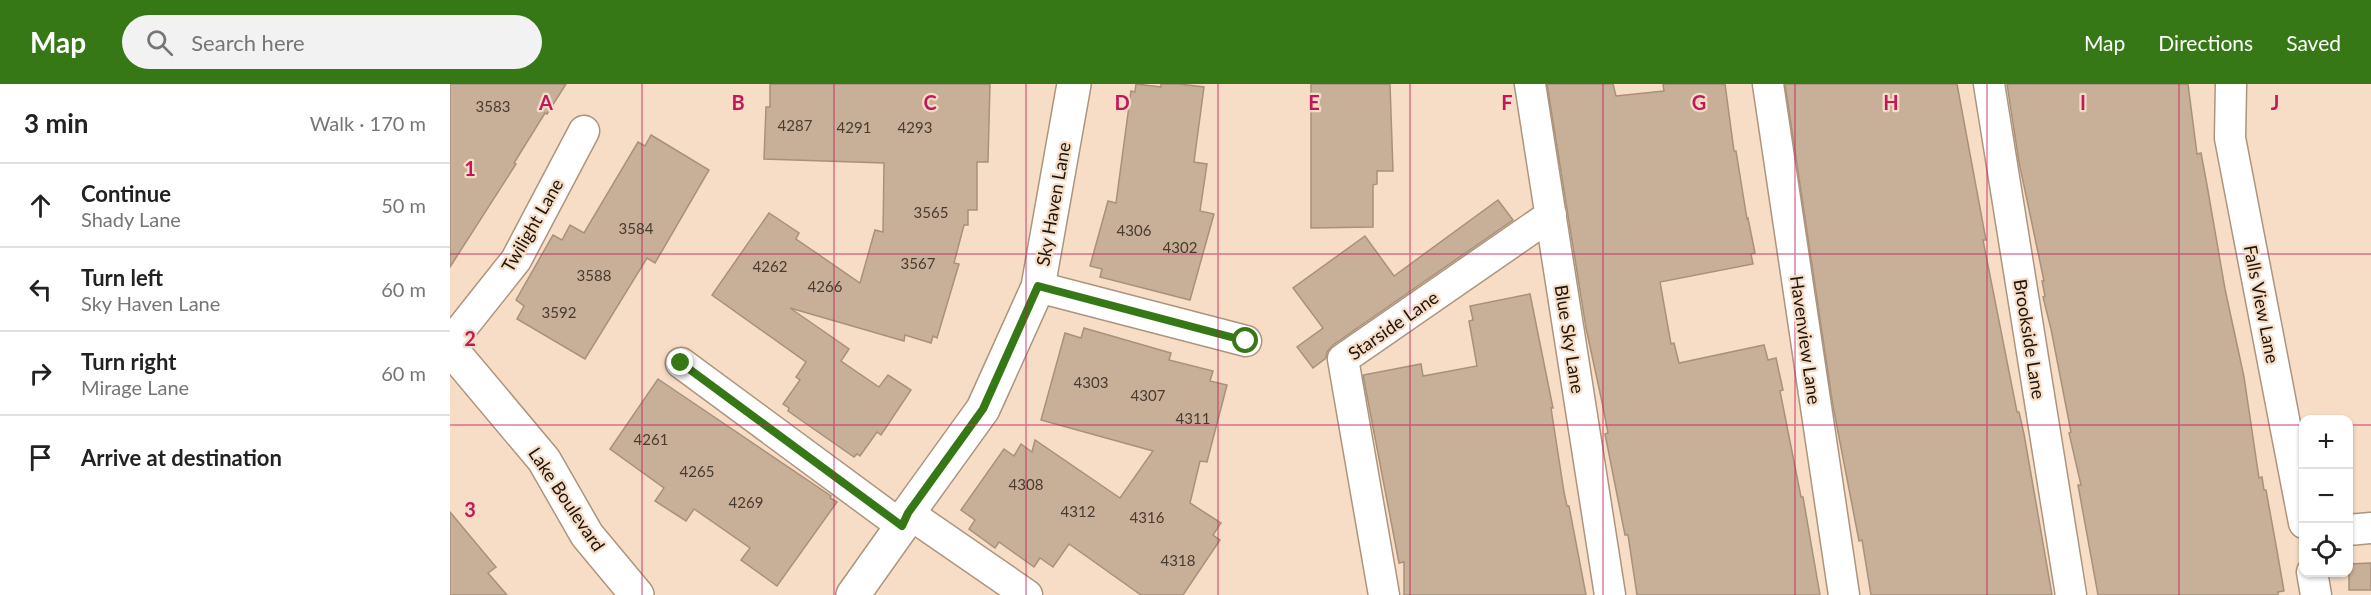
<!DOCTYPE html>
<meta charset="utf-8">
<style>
:root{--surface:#fff;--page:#f2f2f2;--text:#222;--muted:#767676;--line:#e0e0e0;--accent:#377816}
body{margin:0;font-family:Lato,sans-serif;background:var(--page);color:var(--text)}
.controls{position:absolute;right:18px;bottom:18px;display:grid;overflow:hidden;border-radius:12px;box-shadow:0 2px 4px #0004}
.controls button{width:54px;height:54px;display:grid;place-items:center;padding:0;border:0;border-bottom:2px solid var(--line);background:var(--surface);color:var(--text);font:30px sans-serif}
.stop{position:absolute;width:18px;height:18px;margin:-14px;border:4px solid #377816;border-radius:50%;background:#fff}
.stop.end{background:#377816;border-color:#fff;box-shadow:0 2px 6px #0008}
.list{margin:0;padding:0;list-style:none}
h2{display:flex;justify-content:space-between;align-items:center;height:78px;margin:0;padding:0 24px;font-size:26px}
h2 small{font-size:20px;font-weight:400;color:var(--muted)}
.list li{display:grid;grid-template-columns:39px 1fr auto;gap:18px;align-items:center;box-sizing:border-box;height:84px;padding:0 24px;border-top:2px solid var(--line)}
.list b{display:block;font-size:22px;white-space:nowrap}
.list p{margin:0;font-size:20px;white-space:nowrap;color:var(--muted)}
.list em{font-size:20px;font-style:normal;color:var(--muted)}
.icon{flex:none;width:33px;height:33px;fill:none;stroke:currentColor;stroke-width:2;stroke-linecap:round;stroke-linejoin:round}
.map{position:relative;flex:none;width:1921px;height:511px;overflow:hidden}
header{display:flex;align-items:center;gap:36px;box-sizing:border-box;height:84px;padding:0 30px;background:var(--accent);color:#fff}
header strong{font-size:28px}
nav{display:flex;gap:33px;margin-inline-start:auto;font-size:21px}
.search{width:420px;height:54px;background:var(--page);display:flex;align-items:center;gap:15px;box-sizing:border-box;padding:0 21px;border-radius:33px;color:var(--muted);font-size:22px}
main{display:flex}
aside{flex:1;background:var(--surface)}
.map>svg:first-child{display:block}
.building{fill:#c7af98;stroke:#a8917a;stroke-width:1.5}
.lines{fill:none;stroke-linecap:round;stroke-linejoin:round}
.street-casing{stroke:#ac957e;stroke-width:33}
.secondary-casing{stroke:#ac957e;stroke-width:36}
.street{stroke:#fff;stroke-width:30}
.secondary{stroke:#fff;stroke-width:33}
.route{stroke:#377816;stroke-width:8}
.grid{fill:none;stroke:#c2185b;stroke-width:1.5;stroke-opacity:0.55}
.labels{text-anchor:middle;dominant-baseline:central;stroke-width:4.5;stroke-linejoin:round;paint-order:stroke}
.number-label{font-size:15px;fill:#483c30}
.street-label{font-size:18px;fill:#1e150d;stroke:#f7ddc5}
.grid-label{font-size:20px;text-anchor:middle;font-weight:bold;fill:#c2185b;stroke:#f7ddc5;stroke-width:4.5;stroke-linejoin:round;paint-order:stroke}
</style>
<header>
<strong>Map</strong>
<div class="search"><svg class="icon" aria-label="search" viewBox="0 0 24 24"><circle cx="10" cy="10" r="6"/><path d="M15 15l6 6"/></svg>Search here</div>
<nav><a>Map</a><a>Directions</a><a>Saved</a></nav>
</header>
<main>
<aside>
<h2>3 min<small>Walk · 170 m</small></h2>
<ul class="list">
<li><svg class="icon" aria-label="ahead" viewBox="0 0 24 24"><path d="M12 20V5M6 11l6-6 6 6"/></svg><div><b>Continue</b><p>Shady Lane</p></div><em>50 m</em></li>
<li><svg class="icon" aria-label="left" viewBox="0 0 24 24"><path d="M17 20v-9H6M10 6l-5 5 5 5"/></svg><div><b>Turn left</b><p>Sky Haven Lane</p></div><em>60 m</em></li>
<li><svg class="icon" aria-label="right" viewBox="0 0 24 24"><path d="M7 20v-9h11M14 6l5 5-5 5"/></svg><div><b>Turn right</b><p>Mirage Lane</p></div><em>60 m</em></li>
<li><svg class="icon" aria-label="arrive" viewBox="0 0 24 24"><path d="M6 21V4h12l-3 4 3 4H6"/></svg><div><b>Arrive at destination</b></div></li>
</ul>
</aside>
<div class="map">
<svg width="1921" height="511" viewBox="0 0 1921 511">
<rect width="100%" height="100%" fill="#f7ddc5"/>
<!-- building -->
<g class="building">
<polygon points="0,0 116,0 97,30 95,29 64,79 66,80 0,183"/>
<polygon points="320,0 540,0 538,78 527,78 527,126 518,126 518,141 514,141 504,179 509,180 487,254 483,252 481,259 455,251 454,257 340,224 399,265 391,277 429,303 438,291 461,306 431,351 427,348 410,372 407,370 404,373 338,327 339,324 333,320 350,296 346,293 356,278 262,211 319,129 349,149 346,155 410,199 425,146 433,148 434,79 314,75 316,23 320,23"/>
<polygon points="686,0 711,3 711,0 729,0 754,3 744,78 757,80 750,127 764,130 740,216 650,193 652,185 640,182 658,117 666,119 681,7 685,8"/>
<polygon points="861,0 940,0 943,87 927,87 927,100 923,101 923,143 861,144"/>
<polygon points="1097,0 1163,0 1166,12 1214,7 1213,0 1275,0 1284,67 1286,67 1297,135 1298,134 1305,169 1301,170 1303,180 1210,198 1221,260 1224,259 1229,279 1314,261 1318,276 1326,274 1333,306 1330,307 1351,413 1353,413 1370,511 1187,511 1178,451 1175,451 1155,350 1158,349 1152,318 1136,244"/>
<polygon points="1335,0 1507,0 1536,156 1533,156 1567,328 1569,328 1574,350 1602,511 1421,511 1412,456 1409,457 1383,322"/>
<polygon points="1557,0 1738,0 1747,70 1751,69 1757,101 1775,205 1794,293 1809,394 1812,393 1814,406 1816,406 1826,461 1834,507 1828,508 1828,511 1648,511 1628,401 1631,401 1619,349 1621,348 1601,245 1593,213 1595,212 1592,197 1594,197 1569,78"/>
<polygon points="201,51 259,86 205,179 197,174 135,275 67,235 74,222 66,216 103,151 112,156 120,141 134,149 188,58 195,62"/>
<polygon points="1048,116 1063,136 883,261 877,268 876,274 863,284 847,263 873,244 843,204 915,152 944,192"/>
<polygon points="1080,210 1103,324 1101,324 1114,408 1117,422 1119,422 1136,511 954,511 954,478 949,479 913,291 971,280 973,292 1027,282 1019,237 1023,236 1020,222"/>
<polygon points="634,244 721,269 719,276 763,287 760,297 777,301 757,378 750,377 740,419 771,439 763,451 770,456 733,511 691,511 619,460 603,483 590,474 584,483 549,458 545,464 519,445 525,436 511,426 554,365 564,372 571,360 582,368 585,356 670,414 703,367 591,336 615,249 631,254"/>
<polygon points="208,295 381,412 380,414 387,418 327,502 291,476 300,464 244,425 236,437 205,417 214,404 160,365"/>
<polygon points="0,428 46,483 38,489 57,511 0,511"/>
<polygon points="1921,479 1921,506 1899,506 1899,480"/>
</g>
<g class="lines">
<!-- street casing -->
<g class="street-casing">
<g id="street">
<polyline points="1080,0 1160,511"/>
<polyline points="1318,0 1394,511"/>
<polyline points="1539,0 1621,511"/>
<polyline points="1781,0 1780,54 1854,439"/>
<polyline points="588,203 796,257"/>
<polyline points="0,259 66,176 134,47"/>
<polyline points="231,279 452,442"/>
<polyline points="458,429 577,511"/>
<polyline points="1898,446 1921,444"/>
<polyline points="1862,488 1866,511"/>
<polyline points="934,511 893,275 1101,131"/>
</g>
</g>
<!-- secondary casing -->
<g class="secondary-casing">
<g id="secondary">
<polyline points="0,264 94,376 137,451 187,511"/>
<polyline points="403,511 452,442 458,429 533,325 588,203 624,0"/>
</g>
</g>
<!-- street -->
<use href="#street" class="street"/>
<!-- secondary -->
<use href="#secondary" class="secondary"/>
</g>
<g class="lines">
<!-- route -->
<polyline class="route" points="231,279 452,442 458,429 533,325 588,202 796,257"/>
</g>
<!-- grid -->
<path class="grid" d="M192,0V511M384,0V511M576,0V511M768,0V511M960,0V511M1153,0V511M1345,0V511M1537,0V511M1729,0V511M0,170H1921M0,341H1854M1898,341H1921"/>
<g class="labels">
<!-- number labels -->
<g class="number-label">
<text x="43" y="22">3583</text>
<text x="345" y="41">4287</text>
<text x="404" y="43">4291</text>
<text x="465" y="43">4293</text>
<text x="481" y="128">3565</text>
<text x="186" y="144">3584</text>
<text x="684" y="146">4306</text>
<text x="730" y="163">4302</text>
<text x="468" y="179">3567</text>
<text x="320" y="182">4262</text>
<text x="144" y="191">3588</text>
<text x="375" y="202">4266</text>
<text x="109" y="228">3592</text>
<text x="641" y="298">4303</text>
<text x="698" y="311">4307</text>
<text x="743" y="334">4311</text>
<text x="201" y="355">4261</text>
<text x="247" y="387">4265</text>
<text x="576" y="400">4308</text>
<text x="296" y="418">4269</text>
<text x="628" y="427">4312</text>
<text x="697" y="433">4316</text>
<text x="728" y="476">4318</text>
</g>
<!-- street labels -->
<g class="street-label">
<text transform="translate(603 120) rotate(-80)">Sky Haven Lane</text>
<text transform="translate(82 141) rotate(-60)">Twilight Lane</text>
<text transform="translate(1812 220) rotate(79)">Falls View Lane</text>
<text transform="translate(943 241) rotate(-35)">Starside Lane</text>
<text transform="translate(1120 255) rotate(81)">Blue Sky Lane</text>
<text transform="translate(1580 255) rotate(81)">Brookside Lane</text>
<text transform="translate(1356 256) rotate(82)">Havenview Lane</text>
<text transform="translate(117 415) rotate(56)">Lake Boulevard</text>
</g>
</g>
<g class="grid-label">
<text x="96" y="26">A</text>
<text x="288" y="26">B</text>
<text x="480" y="26">C</text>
<text x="672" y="26">D</text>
<text x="864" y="26">E</text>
<text x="1057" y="26">F</text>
<text x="1249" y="26">G</text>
<text x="1441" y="26">H</text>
<text x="1633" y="26">I</text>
<text x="1825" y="26">J</text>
<text x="20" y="92">1</text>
<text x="20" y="262">2</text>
<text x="20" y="433">3</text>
</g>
</svg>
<div class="controls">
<button>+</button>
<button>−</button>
<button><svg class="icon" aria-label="locate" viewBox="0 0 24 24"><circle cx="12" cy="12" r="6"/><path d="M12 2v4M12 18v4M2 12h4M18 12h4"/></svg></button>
</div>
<div class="stop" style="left:796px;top:257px"></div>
<div class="stop end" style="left:231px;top:279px"></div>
</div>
</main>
